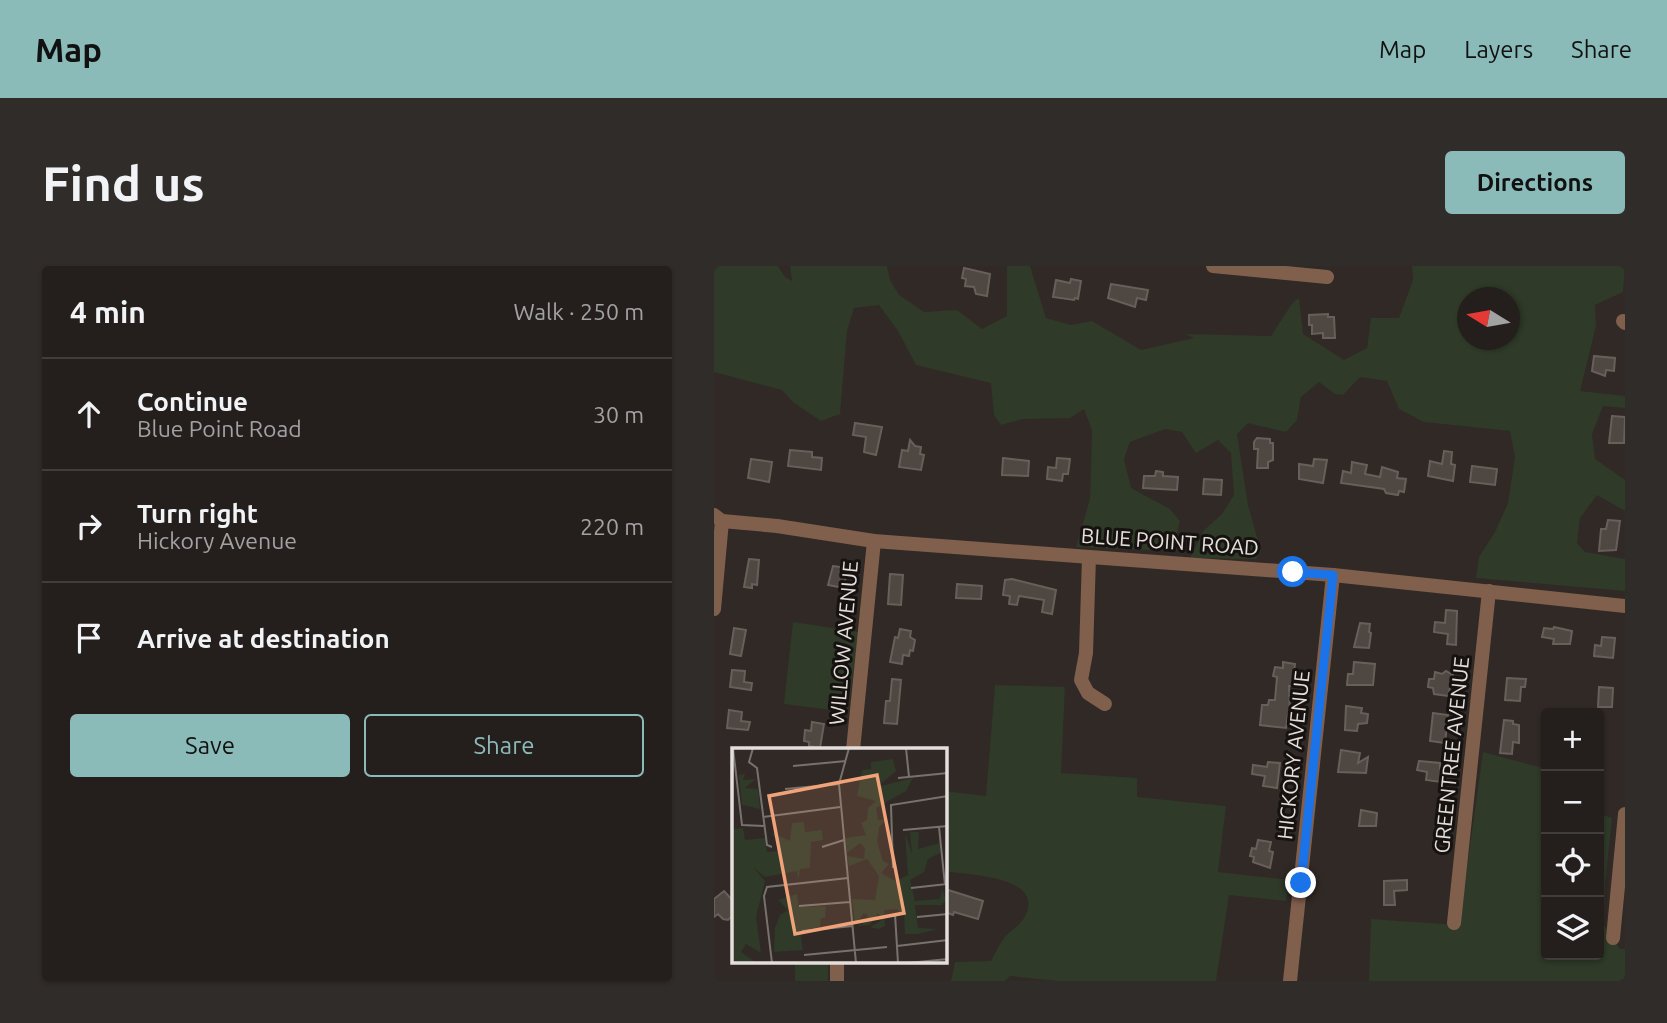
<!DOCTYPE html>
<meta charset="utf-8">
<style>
:root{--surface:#241f1c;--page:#302c29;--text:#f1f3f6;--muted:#a3a2a3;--line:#413d3b;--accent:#8bbbb9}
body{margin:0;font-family:Ubuntu,sans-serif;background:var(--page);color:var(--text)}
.controls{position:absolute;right:21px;bottom:21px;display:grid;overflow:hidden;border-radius:7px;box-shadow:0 2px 5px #0004}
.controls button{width:63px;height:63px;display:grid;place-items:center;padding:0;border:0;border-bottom:2px solid var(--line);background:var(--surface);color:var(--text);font:35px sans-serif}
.compass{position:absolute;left:743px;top:21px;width:63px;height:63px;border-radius:50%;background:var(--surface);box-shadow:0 2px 5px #0004;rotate:281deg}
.stop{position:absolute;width:21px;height:21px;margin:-16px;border:5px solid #1a73e8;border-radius:50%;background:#fff}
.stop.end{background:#1a73e8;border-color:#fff;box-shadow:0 2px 7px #0008}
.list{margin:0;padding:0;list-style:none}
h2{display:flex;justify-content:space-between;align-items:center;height:91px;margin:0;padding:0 28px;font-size:30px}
h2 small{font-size:23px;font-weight:400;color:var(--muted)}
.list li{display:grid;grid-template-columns:46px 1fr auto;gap:21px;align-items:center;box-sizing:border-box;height:112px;padding:0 28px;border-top:2px solid var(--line)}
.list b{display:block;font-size:26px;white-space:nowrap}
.list p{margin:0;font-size:23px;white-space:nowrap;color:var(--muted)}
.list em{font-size:23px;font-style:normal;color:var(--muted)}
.actions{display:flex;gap:14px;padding:21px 28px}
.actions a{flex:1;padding:16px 0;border:2px solid var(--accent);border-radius:7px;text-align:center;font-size:24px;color:var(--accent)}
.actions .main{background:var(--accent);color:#111}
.icon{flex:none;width:38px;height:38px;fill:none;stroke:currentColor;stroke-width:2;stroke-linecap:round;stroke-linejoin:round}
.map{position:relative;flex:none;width:911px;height:715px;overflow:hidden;border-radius:7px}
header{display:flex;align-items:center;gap:42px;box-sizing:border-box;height:98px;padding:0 35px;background:var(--accent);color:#111}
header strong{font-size:33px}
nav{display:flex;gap:38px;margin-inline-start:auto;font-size:24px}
.intro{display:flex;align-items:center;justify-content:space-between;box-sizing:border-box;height:168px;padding:0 42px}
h1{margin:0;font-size:49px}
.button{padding:18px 32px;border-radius:7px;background:var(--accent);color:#111;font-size:24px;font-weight:700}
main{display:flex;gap:42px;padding:0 42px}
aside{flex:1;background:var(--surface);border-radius:7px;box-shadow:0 2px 5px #0004}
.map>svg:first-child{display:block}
.green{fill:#2f3a28;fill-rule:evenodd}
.building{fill:#4e4742;stroke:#675f5a;stroke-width:2}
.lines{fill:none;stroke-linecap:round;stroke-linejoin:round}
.minor{stroke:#805f4d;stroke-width:14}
.route{stroke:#1a73e8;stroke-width:9}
.labels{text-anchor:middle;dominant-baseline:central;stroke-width:6;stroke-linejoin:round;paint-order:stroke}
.street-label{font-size:21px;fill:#e4dfdc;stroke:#151210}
.inset-road{fill:none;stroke:#78726e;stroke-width:2}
.view{fill:#f0a279;fill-opacity:0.15;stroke:#f0a279;stroke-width:3.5}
.inset-edge{fill:none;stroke:#e4dfdc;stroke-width:3.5}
</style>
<header>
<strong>Map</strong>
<nav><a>Map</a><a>Layers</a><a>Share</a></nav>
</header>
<div class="intro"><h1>Find us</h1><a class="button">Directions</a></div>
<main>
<aside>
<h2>4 min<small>Walk · 250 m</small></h2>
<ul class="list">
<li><svg class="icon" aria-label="ahead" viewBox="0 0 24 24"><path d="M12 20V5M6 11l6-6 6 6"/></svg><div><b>Continue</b><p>Blue Point Road</p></div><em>30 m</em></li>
<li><svg class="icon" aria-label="right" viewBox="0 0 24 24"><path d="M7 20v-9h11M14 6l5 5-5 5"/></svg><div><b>Turn right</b><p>Hickory Avenue</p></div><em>220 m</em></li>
<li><svg class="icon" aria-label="arrive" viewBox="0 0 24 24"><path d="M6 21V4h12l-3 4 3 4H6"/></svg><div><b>Arrive at destination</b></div></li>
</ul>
<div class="actions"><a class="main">Save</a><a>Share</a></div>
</aside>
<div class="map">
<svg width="911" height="715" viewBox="0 0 911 715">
<rect width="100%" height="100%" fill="#302925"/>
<!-- green -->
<g class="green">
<path d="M0,0H64L71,11L78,15L76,0H173L176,14L185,29L210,46L243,44L268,63L293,50V0H316L332,52L357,59L378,55L427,84L480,72L472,68L557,70L579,36L585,32L589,68L630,94L653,82L657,52H685L699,14L698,0H911L909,26L881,39L882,60L866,125L911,130V142L889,140L878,168L881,193L911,214V245L883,229L866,252L863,277L871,286L911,293V325L762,312L765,291L781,266L794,237L801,191L796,165L710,156L685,143L673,115L646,111L629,129L621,128L605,116L587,131L583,154L572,166L534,157L523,168L534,239L547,285L542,293L476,292L490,264L508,248L520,229L517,187L504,174L482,187L468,166L451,163L416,176L410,193L417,222L456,243L466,255L459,285L362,281L376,233L378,164L370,143L356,152L309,153L287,159L280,149L277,117L202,99L184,65L165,39L140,42L133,65L126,148L107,155L80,137L68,124L0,106ZM754,32H796V74H754Z"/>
<polygon points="79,356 145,366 134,446 70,438"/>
<path d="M281,419L351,421L347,507L423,512V531L512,540L504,606L575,614L572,635L515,629L502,715H344L296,710L291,715H237L241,696L277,695C281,688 285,678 291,671C297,664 305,660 310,652C334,610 253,609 231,605V525L272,530Z"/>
<polygon points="769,486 832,503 832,689 885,689 885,548 898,552 891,618 890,659 906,683 911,683 911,715 655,715 657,653 745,659"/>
<rect x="81" y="696" width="33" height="19"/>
</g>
<!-- building -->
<g class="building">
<polygon points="250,2 276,8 273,30 262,28 260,21 251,20 252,13 248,12"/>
<polygon points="357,13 367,15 364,33 361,32 360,34 339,31 342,14 356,17"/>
<polygon points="397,18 434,24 432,34 423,32 421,41 394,32"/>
<polygon points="614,48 614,51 620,51 621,72 609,72 609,67 598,68 598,59 595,59 595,49"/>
<polygon points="880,90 901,92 900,105 892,104 891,110 878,105"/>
<polygon points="898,150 911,151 910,177 895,177"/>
<polygon points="141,157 168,161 162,189 150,186 152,171 139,169"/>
<polygon points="543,172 556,173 556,177 559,177 559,194 554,196 554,202 543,202 544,183 540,183 540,176"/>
<polygon points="196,174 201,180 207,181 206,188 210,189 207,204 185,201 188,184 194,185"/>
<polygon points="76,184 98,186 98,191 108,192 107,204 74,200"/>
<polygon points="730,185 738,186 737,198 741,199 739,215 714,210 716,195 728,198"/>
<polygon points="289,192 315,195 314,210 288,209"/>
<polygon points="343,192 356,193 354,208 349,208 348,215 333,213 334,201 342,202"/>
<polygon points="37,193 58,196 55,216 34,212"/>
<polygon points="600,193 613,194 609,217 585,213 585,198 599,200"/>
<polygon points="638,196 653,199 651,208 666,211 668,201 684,206 683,212 692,213 690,226 685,225 684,229 672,227 670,223 627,217 629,205 637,207"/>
<polygon points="758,200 783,203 781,219 756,216"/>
<polygon points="442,205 449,206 449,210 464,211 463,224 429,222 430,210 441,210"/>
<polygon points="490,213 508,214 507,229 489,228"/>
<polygon points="894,254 906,255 902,284 885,285 887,263 892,263"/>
<polygon points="35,293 45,294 43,319 38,318 38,322 30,321"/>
<polygon points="119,300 133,302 131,316 126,315 125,321 114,319"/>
<polygon points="176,308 189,309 187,339 174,338"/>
<polygon points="298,313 342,324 338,348 328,346 330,334 305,330 303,339 295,338 296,330 289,329 291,314"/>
<polygon points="243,318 268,320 267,333 242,332"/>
<polygon points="732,344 743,345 742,379 733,378 734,368 720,366 721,356 731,357"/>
<polygon points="646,357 656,358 655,366 657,367 655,382 640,381"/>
<polygon points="840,361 858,365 856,378 839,378 840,373 828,371 830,362 839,363"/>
<polygon points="20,362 32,364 27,390 16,388"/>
<polygon points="186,363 197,365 196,371 201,374 199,385 196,384 195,390 189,389 188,398 176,396 181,371 184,372"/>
<polygon points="888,371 901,372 899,392 880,390 881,379 887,380"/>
<polygon points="569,396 581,398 578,420 575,420 576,448 574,448 572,462 546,459 548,439 554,439 555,434 561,434 563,411 559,410 561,401 569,402"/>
<polygon points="640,396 661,398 659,419 633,419 634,408 639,408"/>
<polygon points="18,404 31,405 30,416 38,417 37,424 16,421"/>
<polygon points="721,406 728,408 732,405 739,409 734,430 720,428 719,422 714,421 715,413 720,413"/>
<polygon points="793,412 812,413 811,421 807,421 806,435 791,434"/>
<polygon points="178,413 187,414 183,458 170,457 172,435 176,435"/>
<polygon points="885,421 899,422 898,441 884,441"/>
<polygon points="632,440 648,442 647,447 654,448 653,457 644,458 643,465 631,464"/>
<polygon points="15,444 28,446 27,455 36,456 34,464 13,462"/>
<polygon points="719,447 734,449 731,477 716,475"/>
<polygon points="790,454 799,455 799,458 805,459 805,477 799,476 798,488 786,487"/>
<polygon points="98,456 110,458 106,482 95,480 95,476 90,475 91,464 97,465"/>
<polygon points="627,484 646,487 644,497 654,491 652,507 624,506"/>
<polygon points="705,495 726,497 726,504 729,504 727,516 712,514 713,506 703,504"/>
<polygon points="554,496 566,497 563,522 549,520 551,510 538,508 539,499 553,501"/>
<polygon points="647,544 663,547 662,560 645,560"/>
<polygon points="544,574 557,576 555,585 559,586 556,602 539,596 540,591 536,590 538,582 542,583"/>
<polygon points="693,614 693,624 680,625 681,639 670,639 670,615"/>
<polygon points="231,623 269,635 264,653 240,646 239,649 231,646"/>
<polygon points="10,625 19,635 19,649 14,654 9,653 4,648 0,651 0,633"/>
</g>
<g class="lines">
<!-- minor -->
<g class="minor">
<polyline points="499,0 613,11"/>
<polyline points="909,55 911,57"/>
<polyline points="0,249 8,255 63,260 160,275 619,309 911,340"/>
<polyline points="375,291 372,387 367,414 374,427 391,438"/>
<polyline points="0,343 8,255"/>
<polyline points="139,484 160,275"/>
<polyline points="740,657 775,325"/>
<polyline points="899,672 911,548"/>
<polyline points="123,696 123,715"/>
<polyline points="576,715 619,309"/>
</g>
</g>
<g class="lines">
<!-- route -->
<polyline class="route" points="579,306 619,309 587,617"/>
</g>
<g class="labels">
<!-- street labels -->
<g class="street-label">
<text transform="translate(456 275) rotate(4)">BLUE POINT ROAD</text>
<text transform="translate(129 377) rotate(-85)">WILLOW AVENUE</text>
<text transform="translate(579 489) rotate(-84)">HICKORY AVENUE</text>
<text transform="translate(737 489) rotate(-84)">GREENTREE AVENUE</text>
</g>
</g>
<!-- overview -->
<g transform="translate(18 482)">
<rect width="215" height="215" fill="#302925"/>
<path d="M161,11L164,23L145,39L181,30L174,43L144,60L146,72L155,71L147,79L145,94L151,113L157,116L149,125L163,133L176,127L173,85L180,106L178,84H187L186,101L208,95V105L196,111L192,124L178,132L183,153L208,151L210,141L214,152L210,157H183L186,180L206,181L186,186H173L172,168L165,161L152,162L153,178L147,181L138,179L150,172L146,165L138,177L125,178L134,174L136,167L132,165L123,176L120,151L143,152L147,128L135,111L117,118L115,108L132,111L133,100L128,95L115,105L113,90L134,87L129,75L135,72L136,60L144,53L125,48L130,22L139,21V14ZM13,26L11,32L24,31L13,40L26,41L28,61L10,57L7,27ZM72,74L73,84L90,82L91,92L79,94L78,120L68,121L66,132L65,123L33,129L21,119L33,133L24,169L29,205L14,196L9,204L25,215H0V81L11,80L13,92L33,90L35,104L46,103V93L38,84L58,93L60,75ZM65,146L67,159L94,158L93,170H89L88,179L68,184L71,202L42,204L43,180L48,167L56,162L46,152Z" fill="#2f3a28"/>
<path class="inset-road" d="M1,0L10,77L33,78M21,0L17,14L25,20L35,97L40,99M117,0L107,36L124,215M174,0L177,29M61,18L114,13M166,30L216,25M53,41L107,36M31,69L108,59M207,79L213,137M171,82L216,78M90,99L112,92M161,120L159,57L216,48M179,140L215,136M67,158L118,154M163,166L166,215M185,169L216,166M70,183L121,178M165,198L216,192M72,207L155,199M40,215L32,148L35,139L116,130M176,215L216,211"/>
<path class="view" d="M145,27L172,165L63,186L37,48Z"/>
<rect width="215" height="215" class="inset-edge"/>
</g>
</svg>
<div class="controls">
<button>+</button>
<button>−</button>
<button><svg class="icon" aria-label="locate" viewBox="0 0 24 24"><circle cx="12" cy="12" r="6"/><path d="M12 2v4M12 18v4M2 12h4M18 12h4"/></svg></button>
<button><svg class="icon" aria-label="layers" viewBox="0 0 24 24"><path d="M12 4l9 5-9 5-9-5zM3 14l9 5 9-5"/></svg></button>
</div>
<svg class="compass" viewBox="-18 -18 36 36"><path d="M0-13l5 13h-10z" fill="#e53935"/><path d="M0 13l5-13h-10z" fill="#a3a2a3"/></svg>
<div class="stop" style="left:579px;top:306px"></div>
<div class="stop end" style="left:587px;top:617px"></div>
</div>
</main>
